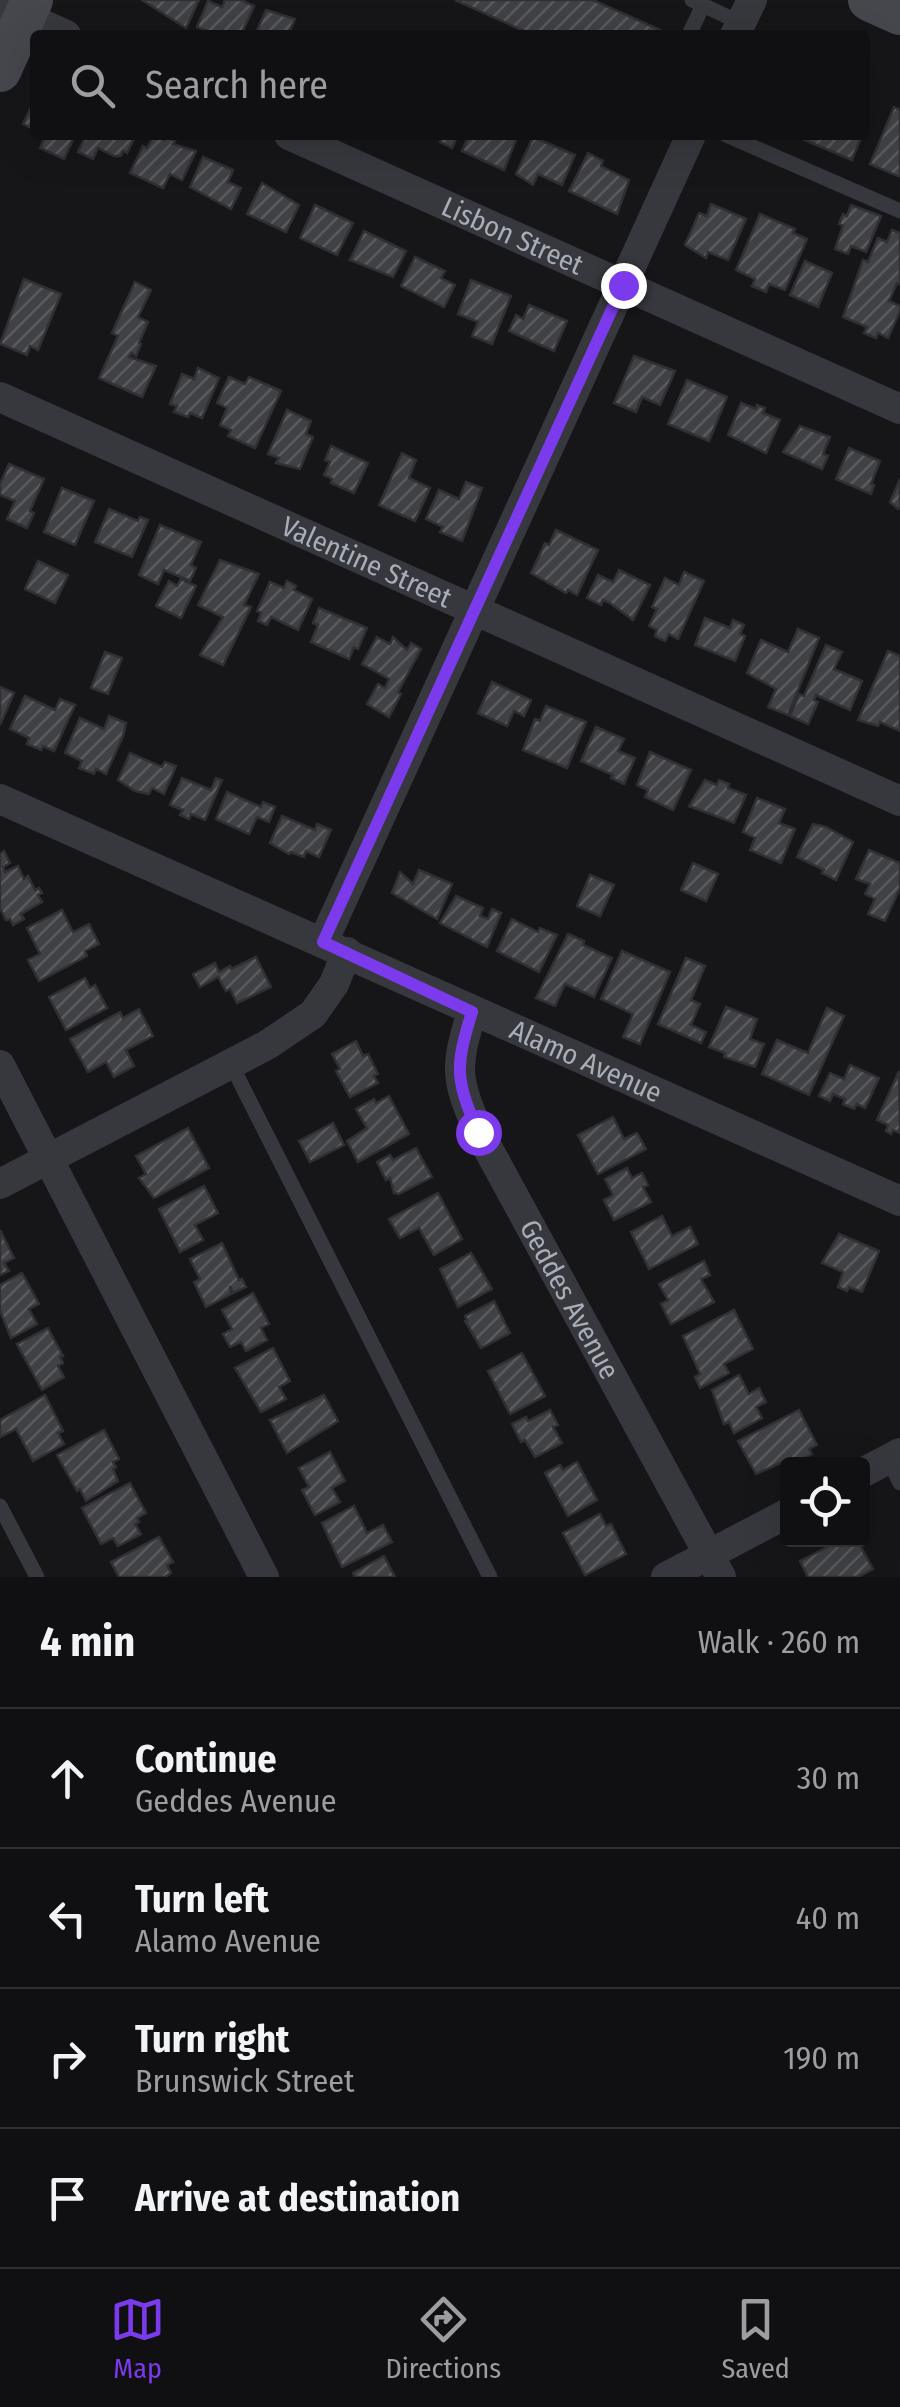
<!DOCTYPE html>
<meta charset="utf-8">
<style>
:root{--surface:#101012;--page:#1e1e20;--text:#f1f3f6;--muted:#9c9d9f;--line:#303032;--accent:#7c3aed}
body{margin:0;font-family:"Fira Sans Condensed",sans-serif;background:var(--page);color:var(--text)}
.controls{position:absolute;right:30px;bottom:30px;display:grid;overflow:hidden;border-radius:10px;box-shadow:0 10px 40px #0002}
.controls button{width:90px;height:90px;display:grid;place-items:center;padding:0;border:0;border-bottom:2px solid var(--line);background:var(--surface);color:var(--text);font:50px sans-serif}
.stop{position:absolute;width:30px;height:30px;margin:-22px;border:8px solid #7c3aed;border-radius:50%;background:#fff}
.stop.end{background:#7c3aed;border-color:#fff;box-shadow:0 2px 10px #0008}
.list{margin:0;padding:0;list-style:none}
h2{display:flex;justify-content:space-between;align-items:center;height:130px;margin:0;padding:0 40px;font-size:42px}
h2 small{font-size:32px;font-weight:400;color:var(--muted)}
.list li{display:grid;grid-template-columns:65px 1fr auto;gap:30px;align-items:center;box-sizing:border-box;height:140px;padding:0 40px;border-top:2px solid var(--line)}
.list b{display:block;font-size:38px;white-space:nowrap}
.list p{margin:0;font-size:32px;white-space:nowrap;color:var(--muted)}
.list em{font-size:32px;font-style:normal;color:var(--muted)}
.icon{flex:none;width:55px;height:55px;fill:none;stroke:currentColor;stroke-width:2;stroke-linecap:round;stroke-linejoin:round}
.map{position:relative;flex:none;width:900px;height:1577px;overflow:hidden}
.search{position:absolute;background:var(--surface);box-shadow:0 10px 40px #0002;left:30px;right:30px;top:30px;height:110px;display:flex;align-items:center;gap:25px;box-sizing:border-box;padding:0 35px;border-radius:10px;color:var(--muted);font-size:38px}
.sheet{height:690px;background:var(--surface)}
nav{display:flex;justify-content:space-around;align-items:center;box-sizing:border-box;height:140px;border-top:2px solid var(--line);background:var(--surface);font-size:28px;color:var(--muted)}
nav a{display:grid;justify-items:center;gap:5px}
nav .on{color:var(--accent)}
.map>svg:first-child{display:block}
.building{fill:url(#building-hatch);stroke:#303034;stroke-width:2.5}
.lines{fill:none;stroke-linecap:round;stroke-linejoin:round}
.lane{stroke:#37383d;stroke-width:15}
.street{stroke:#37383d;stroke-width:30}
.secondary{stroke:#45474d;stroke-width:42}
.route{stroke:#7c3aed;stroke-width:12}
.labels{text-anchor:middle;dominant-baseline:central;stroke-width:9;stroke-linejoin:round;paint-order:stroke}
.street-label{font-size:28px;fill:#a8adb8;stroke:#111113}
</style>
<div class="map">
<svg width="900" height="1577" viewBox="0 0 900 1577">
<defs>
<pattern id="building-hatch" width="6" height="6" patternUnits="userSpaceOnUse" patternTransform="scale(2.5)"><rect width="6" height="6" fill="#404145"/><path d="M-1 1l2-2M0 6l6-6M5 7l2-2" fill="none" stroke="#595a5e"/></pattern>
</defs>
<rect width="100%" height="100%" fill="#161618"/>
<!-- building -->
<g class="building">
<polygon points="142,0 199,0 186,28"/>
<polygon points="225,0 241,0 254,6 241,35 224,31 222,35 217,35 197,27 208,1 222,7"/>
<polygon points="455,0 593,0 660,30 658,35 533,35"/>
<polygon points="266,10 295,19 290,30 301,35 255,35"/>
<polygon points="35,99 35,130 23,124"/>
<polygon points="894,107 900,110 900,177 870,164"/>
<polygon points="46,135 75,135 64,159 40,148"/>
<polygon points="86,135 136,135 127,153 123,151 121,156 114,156 98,148 93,159 78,152"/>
<polygon points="154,135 164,140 165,136 175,141 173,144 196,151 182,180 170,174 163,188 130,173 143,146 147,148"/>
<polygon points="438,135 458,135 452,148 440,142 442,137"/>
<polygon points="469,135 518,135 504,170 462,151"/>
<polygon points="793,135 862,135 852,160"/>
<polygon points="533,137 575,155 562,185 538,174 533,185 516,174"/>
<polygon points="588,153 603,161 601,166 629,180 617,214 569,191"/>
<polygon points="203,157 233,170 228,182 241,188 231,209 190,187"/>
<polygon points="262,183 299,205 286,232 247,214"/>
<polygon points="711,204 746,219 728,260 708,252 706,258 685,245 699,213 707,216"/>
<polygon points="315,205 353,223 337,255 300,238"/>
<polygon points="851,205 881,216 866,252 851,246 848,254 835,249 843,226 839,224 843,214 847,216"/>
<polygon points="760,214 795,229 793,233 807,239 785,290 769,284 766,292 752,286 755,279 736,270"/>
<polygon points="892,230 900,233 900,284 897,283 889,301 900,306 900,311 888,338 878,333 876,338 864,333 867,327 843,317 863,260 868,262 878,238 887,242"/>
<polygon points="364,231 406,251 393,277 350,260"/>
<polygon points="415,257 445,271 441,278 455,285 444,307 401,286"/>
<polygon points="805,261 832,273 818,307 790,295"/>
<polygon points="24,279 61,294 38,350 30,346 27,355 0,344"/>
<polygon points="471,280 511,296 492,344 472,336 478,322 458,314"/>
<polygon points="135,282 151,290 138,317 148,322 139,343 141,344 136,356 131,353 129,357 156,366 142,397 99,378 118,336 112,333"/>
<polygon points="529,305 567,321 554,351 509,331 516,315 523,319"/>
<polygon points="634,356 675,371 660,405 642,397 636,412 614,403"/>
<polygon points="198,368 219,378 202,418 190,413 188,417 174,412 177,406 170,404 182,374 194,379"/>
<polygon points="229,377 245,384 249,377 281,391 255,448 228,436 231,430 220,425 227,408 217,403"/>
<polygon points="687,380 727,397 709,441 668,424"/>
<polygon points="741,403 756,409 757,405 765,408 763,413 780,420 766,453 728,435"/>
<polygon points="287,410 311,421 306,434 313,437 300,469 276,463 279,458 268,454"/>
<polygon points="800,426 830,437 823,454 828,456 822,469 783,452"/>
<polygon points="331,446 368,463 354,493 331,483 332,479 324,475 330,462 325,460"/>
<polygon points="849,448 880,461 871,484 874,485 871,494 836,479"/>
<polygon points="402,453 416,460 409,478 430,488 415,521 379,505"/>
<polygon points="9,464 44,479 30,511 34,513 27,528 7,519 15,501 0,495 0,484"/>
<polygon points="900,479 900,507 898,509 890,502"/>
<polygon points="466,482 482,488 462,541 440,532 443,527 426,519 439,490 459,499"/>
<polygon points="62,488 94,501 75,545 44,532"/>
<polygon points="109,509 138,521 140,517 148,520 132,557 95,542"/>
<polygon points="160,525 201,542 191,565 196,568 190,581 164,570 158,584 139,575"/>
<polygon points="556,530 598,550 577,595 568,590 566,593 531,573 545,543 549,545"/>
<polygon points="220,560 259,574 244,605 251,607 223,665 200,655 223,617 198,605"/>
<polygon points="38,561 68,575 55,603 25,589"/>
<polygon points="619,570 650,585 633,620 610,603 603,600 601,605 587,598 598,575 613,582"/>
<polygon points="684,572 704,581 678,639 669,634 665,641 655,636 657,630 649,626 657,609 652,607 665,578 679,585"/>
<polygon points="181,579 196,586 181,618 156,606 169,581 177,586"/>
<polygon points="287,581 296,586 294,590 312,599 298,630 271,617 267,625 258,621 261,613 257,611 270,582 284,588"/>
<polygon points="319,608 367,628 358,649 354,647 349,659 311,642 318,625 313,623"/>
<polygon points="705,618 730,628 733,620 744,625 740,634 745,636 735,661 695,645"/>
<polygon points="798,629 819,638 788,715 768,707 776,689 747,673 761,640 788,652"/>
<polygon points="377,637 390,644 393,637 407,650 411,643 421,649 398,692 401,694 389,717 367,704 378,684 385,688 389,679 362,664"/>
<polygon points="826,645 842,652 834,669 862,681 850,710 816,695 814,700 818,702 808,724 790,716 799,694 804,696"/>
<polygon points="888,651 900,656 900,731 880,722 878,726 858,720"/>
<polygon points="105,652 122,658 108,694 91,688"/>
<polygon points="492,682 531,700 524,716 514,711 507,726 478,713"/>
<polygon points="0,687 14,693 0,725"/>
<polygon points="25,696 55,710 60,699 75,705 54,751 43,746 41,750 27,744 29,738 10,729"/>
<polygon points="546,706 586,722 567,768 523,750 535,719 540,721"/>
<polygon points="109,716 126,723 123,736 106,774 96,769 94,774 79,768 82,761 65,753 80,718 104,729"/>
<polygon points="596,727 624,739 618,751 635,758 624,784 611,778 613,775 581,761"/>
<polygon points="650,752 691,770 673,810 645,797 648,790 637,785"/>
<polygon points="130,753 162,767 165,762 176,766 164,794 152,788 149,794 135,791 118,780"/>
<polygon points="182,778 211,790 216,778 222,780 205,820 191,814 189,819 180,815 183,810 170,805"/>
<polygon points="705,780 717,785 719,780 729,784 728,788 746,795 734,823 689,806"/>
<polygon points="227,792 261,807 263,802 275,807 269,822 257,817 249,834 216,819"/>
<polygon points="757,798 785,809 779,823 795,829 781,863 750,850 755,838 743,832"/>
<polygon points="282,816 315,830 317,824 331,830 319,857 306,851 304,857 290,852 289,854 270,843"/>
<polygon points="813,824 826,827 853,842 836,880 822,873 824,870 797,857"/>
<polygon points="869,850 900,863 900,888 885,921 868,914 875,899 865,894 870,884 856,879"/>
<polygon points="4,851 10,863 3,867 5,872 18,866 24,879 28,876 35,890 39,888 42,893 38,895 42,902 21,914 24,919 13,925 10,919 6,920 0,908 0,854"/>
<polygon points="693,863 718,874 706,901 681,890"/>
<polygon points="419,870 452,884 437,919 392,893 400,872 413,884"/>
<polygon points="590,875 614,885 600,916 577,906"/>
<polygon points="456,896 483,908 480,916 488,919 492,909 501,913 487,947 440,923"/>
<polygon points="62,910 73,932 89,924 99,944 85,951 87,956 39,981 28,960 40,954 27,928"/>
<polygon points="512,919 538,932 540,928 557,935 539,972 497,951"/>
<polygon points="568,934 584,941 583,945 612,958 594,997 565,984 555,1006 536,998"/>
<polygon points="622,951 670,972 640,1044 623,1037 633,1014 601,999"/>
<polygon points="256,957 271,987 237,1003 230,989 226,991 218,977 200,987 193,974 215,963 219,972 230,966 231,969"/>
<polygon points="686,958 705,966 691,1000 700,1004 691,1025 706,1032 701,1043 658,1024"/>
<polygon points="85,978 90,988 95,985 107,1008 66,1030 49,997"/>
<polygon points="726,1007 757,1019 750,1039 764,1044 755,1067 724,1057 725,1053 709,1047"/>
<polygon points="827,1008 844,1016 809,1095 762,1074 777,1040 808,1053"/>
<polygon points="139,1009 153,1036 126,1050 134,1066 114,1077 106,1062 88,1072 70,1039 120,1012 123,1018"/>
<polygon points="356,1041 363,1056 368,1054 378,1074 374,1076 378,1083 350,1097 336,1071 340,1069 332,1054"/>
<polygon points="850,1065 879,1078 865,1108 857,1104 854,1109 843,1104 845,1099 833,1094 830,1101 819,1096 830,1073 844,1079"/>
<polygon points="899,1071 900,1133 893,1130 891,1134 886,1131 888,1125 877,1120"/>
<polygon points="389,1096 409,1134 358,1162 347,1141 367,1128 356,1109 374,1099 376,1103"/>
<polygon points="613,1117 624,1139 637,1133 646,1149 598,1174 578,1135"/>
<polygon points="333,1123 344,1145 310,1162 299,1141"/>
<polygon points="188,1128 209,1168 154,1198 139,1178 146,1174 136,1156"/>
<polygon points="416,1148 432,1177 399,1194 394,1193 390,1178 386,1180 377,1162 390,1155 393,1160"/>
<polygon points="627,1168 632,1178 642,1173 648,1185 643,1187 651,1202 614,1220 604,1200 613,1195 605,1179"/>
<polygon points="204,1186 218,1213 195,1225 203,1240 180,1252 159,1209"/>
<polygon points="438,1193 462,1239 434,1255 419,1228 400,1238 389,1219"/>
<polygon points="662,1216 672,1236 690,1227 698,1244 649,1269 631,1232"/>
<polygon points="0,1230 14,1258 4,1263 9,1271 0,1275"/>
<polygon points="839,1234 879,1251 862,1292 849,1287 847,1291 838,1287 843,1272 822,1263"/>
<polygon points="222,1243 239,1280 242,1279 246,1287 233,1293 230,1286 231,1294 206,1307 194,1282 200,1279 190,1259"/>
<polygon points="471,1253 492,1289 458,1307 440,1269"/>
<polygon points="704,1261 710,1275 701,1279 714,1302 671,1324 661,1304 668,1300 659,1284"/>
<polygon points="22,1273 39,1304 29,1309 37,1324 11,1338 0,1311 0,1285"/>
<polygon points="253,1293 269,1324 261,1328 267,1340 246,1351 241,1342 230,1347 223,1334 232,1329 222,1310"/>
<polygon points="494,1301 510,1333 481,1348 465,1321 467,1320 465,1316"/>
<polygon points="734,1310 753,1349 724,1364 729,1373 700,1388 695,1377 700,1374 683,1336"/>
<polygon points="48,1328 63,1356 60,1357 63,1363 58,1366 64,1377 42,1390 17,1344"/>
<polygon points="273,1348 290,1381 279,1387 286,1399 261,1412 235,1368"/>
<polygon points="522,1353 545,1396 510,1414 488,1371"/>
<polygon points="739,1375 749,1394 759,1388 766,1402 756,1407 762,1418 734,1433 729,1422 724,1424 712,1390"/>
<polygon points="45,1395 63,1431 58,1433 64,1444 33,1461 16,1429 0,1437 0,1420"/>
<polygon points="324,1395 338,1421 287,1453 270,1420"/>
<polygon points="550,1410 558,1425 553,1427 562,1443 535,1457 525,1440 521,1442 512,1424 526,1417 528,1421"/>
<polygon points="799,1410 817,1445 809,1449 812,1454 804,1458 806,1463 795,1464 791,1458 756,1474 738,1441"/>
<polygon points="104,1430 119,1459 113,1462 116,1467 113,1469 118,1481 86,1501 80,1489 77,1491 57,1455"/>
<polygon points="330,1452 345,1481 332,1488 340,1502 315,1515 302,1490 309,1487 299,1468"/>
<polygon points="577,1462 597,1500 568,1516 545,1473 560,1465 563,1470"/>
<polygon points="130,1483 146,1513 137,1518 139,1522 135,1524 141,1534 118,1546 113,1538 101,1544 82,1508"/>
<polygon points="354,1506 367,1533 383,1525 392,1542 342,1567 322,1523"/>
<polygon points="600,1514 606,1526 611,1524 626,1554 585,1575 563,1533"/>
<polygon points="159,1537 173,1562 167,1565 171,1573 165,1577 119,1577 111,1562"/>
<polygon points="841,1540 857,1540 873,1569 858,1577 808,1577 800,1561"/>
<polygon points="384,1556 395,1577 355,1577 353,1573"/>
</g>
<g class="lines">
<!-- lane -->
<g class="lane">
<polyline points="692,0 741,23"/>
<polyline points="689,35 703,5"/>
<polyline points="726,135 900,211"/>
<polyline points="231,1064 490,1577"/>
<polyline points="888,1459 900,1483"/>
<polyline points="0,1506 37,1577"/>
</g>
<!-- street -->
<g class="street">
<polyline points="0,5 66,35"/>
<polyline points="735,35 752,0"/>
<path id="s1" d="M289,135L900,409"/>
<path id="s2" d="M0,397L900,801"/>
<path id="s3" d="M0,799L900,1201"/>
<polyline points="323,942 691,135"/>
<path id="s4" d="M472,1012C455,1067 455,1078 479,1132L721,1577"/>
<polyline points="0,1065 264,1577"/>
<polyline points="0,1184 267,1045 313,1014 334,984 347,952"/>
<polyline points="862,1473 900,1453"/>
<polyline points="666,1577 788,1513"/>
</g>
<!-- secondary -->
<g class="secondary">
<polyline points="869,0 900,14"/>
<polyline points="0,71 32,0"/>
</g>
</g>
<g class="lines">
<!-- route -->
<path class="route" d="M478,1132C455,1078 455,1067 472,1012L323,942L623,285"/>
</g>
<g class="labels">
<!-- street labels -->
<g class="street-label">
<text stroke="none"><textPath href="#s1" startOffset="245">Lisbon Street</textPath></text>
<text stroke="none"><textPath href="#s2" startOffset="402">Valentine Street</textPath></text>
<text stroke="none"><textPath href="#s3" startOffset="642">Alamo Avenue</textPath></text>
<text stroke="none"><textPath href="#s4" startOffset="315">Geddes Avenue</textPath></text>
</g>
</g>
</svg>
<div class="controls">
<button><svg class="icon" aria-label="locate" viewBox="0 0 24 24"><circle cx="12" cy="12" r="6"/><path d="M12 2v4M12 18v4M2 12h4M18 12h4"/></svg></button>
</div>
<div class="stop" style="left:478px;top:1132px"></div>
<div class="stop end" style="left:623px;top:285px"></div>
<div class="search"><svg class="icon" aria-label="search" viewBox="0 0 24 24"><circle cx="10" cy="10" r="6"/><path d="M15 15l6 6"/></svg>Search here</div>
</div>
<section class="sheet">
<h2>4 min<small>Walk · 260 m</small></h2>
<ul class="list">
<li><svg class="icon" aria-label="ahead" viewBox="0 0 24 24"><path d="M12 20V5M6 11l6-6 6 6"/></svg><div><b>Continue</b><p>Geddes Avenue</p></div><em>30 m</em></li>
<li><svg class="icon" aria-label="left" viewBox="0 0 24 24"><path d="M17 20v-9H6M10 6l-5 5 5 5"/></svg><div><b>Turn left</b><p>Alamo Avenue</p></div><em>40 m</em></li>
<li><svg class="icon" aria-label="right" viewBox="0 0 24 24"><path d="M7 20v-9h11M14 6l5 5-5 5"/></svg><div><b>Turn right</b><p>Brunswick Street</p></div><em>190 m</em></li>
<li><svg class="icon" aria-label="arrive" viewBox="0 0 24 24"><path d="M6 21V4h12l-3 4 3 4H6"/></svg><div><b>Arrive at destination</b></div></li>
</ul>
</section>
<nav>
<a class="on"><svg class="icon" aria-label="map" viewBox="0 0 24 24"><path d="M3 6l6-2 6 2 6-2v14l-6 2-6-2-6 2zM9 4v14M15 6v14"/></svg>Map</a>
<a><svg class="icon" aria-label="directions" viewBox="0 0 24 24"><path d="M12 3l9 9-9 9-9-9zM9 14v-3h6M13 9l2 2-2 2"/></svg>Directions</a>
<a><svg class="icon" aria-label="saved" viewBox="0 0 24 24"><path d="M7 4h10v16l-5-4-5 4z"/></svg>Saved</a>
</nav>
